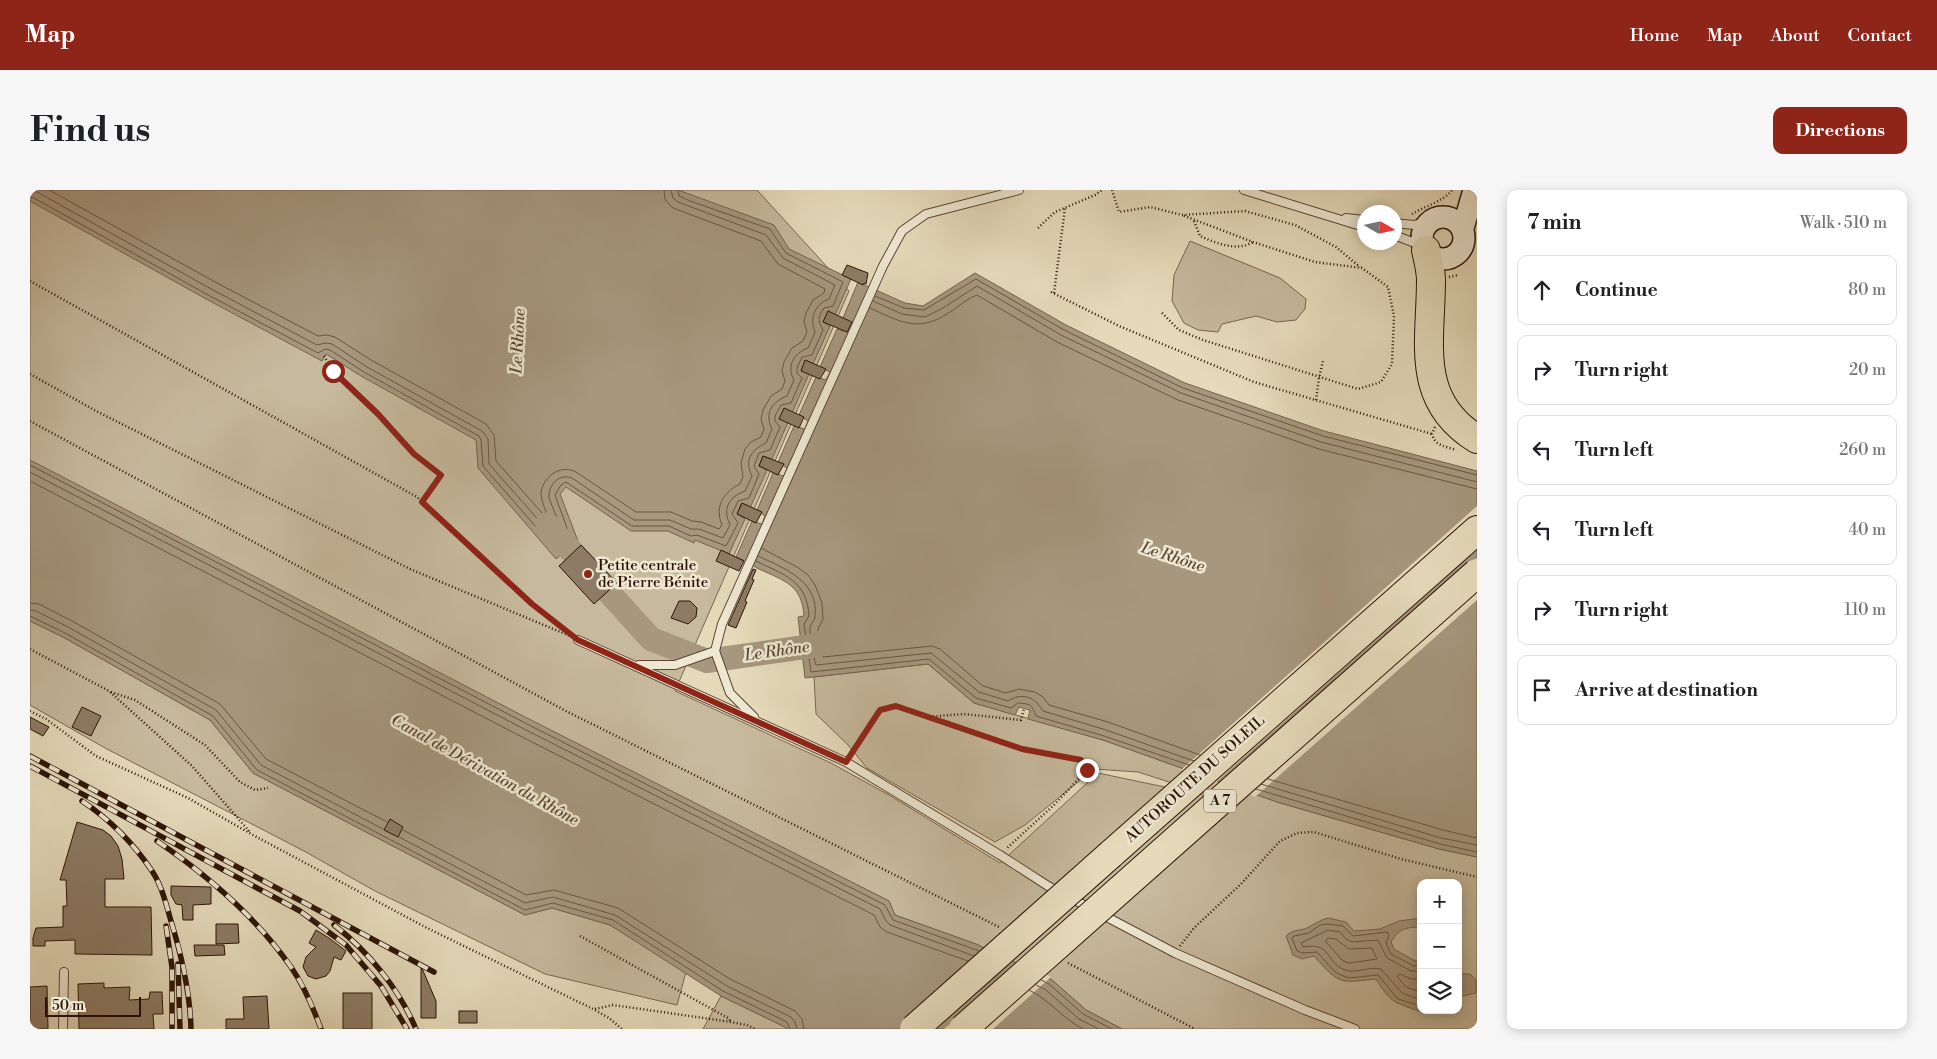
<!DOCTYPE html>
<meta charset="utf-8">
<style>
:root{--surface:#fff;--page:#f6f6f6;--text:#202124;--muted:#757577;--line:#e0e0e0;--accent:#8f2418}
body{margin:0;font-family:"Libre Bodoni",serif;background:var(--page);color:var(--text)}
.controls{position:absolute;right:15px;bottom:15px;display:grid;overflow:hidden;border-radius:10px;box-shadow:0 2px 12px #0003}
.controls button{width:45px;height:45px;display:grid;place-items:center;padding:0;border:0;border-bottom:1px solid var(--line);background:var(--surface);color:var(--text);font:25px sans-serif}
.compass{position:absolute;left:1327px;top:15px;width:45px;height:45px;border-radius:50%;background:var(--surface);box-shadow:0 2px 12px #0003;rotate:99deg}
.scale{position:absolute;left:15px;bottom:12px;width:96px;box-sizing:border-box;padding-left:5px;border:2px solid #2d1408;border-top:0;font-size:14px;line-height:18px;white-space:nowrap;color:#2d1408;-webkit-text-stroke:4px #eee8d3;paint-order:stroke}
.stop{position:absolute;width:15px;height:15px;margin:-11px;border:4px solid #8f2418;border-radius:50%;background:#fff}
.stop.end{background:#8f2418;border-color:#fff;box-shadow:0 1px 5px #0008}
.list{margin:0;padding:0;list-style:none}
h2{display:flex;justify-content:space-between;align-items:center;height:65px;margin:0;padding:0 20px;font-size:21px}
h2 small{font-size:16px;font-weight:400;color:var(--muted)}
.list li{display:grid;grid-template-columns:32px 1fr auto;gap:15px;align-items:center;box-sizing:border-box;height:70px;margin:0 10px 10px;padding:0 10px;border:1px solid var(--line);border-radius:10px}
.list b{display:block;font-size:19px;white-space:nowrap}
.list em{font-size:16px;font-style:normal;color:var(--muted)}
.icon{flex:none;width:28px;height:28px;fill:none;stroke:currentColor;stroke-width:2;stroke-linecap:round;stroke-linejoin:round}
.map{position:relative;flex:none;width:1447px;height:839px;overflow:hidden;border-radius:10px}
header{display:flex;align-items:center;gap:30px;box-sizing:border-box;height:70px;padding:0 25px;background:var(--accent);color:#fff}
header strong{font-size:24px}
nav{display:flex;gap:28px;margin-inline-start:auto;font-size:18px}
.intro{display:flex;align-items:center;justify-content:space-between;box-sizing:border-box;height:120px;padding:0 30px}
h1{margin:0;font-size:35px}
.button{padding:12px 22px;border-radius:10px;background:var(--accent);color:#fff;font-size:18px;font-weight:700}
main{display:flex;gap:30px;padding:0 30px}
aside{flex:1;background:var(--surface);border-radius:10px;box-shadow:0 2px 12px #0003}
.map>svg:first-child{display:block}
.green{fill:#c6b99d;stroke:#7a6652;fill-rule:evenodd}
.water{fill:#a6977e;stroke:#76634f}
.pier{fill:#e5dbbb}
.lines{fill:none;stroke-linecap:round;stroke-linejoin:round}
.shore{stroke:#6a5643;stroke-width:1}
.river{stroke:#a6977e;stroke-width:24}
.building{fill:#8d7b65;stroke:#2d1408}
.lane-casing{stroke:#5b4635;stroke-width:10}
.secondary-casing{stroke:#2d1408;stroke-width:24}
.highway-casing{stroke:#2d1408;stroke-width:30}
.path{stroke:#2d1408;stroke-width:2.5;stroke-dasharray:1 2.5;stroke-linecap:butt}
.lane{stroke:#eee8d3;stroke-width:8}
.secondary{stroke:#eee8d3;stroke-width:21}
.highway{stroke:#e5dbbb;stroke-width:28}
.rail-casing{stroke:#2d1408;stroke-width:5.5}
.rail{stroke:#eee8d3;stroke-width:4;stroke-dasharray:11;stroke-linecap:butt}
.highway-bridge-casing{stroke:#2d1408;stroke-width:30;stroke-linecap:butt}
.highway-bridge{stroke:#e5dbbb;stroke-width:28}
.route{stroke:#8f2418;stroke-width:6}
.poi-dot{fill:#8f2418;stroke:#eee8d3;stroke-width:2}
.labels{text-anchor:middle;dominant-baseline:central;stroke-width:5;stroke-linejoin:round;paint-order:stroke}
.shield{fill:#eee8d3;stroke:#675445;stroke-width:1}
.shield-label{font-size:14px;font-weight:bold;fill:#2d1408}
.poi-label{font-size:15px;fill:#2d1408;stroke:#eee8d3;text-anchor:start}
.street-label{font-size:15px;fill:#2d1408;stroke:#eee8d3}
.water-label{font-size:16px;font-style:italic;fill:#5d4837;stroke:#eee8d3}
</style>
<header>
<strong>Map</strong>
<nav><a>Home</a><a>Map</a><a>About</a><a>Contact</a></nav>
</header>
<div class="intro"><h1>Find us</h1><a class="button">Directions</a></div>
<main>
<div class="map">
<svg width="1447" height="839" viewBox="0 0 1447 839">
<rect width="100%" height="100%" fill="#e5dbbb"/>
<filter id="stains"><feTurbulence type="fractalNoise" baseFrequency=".004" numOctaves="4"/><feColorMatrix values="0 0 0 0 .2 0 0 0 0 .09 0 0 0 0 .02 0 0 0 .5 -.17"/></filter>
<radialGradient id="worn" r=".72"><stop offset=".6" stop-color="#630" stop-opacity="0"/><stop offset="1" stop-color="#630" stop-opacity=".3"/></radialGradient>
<!-- green -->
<g class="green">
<path d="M0,0H727L819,101L645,501L801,573L859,605L970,673L1068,583L1192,609L1108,582L1064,579L995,635L965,652L837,578L818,555L786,524L784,487L898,474L944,513L1073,550L1247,612L1409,659L1447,667V839H1092L1056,820L1022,790L946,754L865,725L859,711L608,585L0,367ZM1391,693H1428V820H1391Z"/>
<polygon points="1160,51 1250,88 1276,109 1275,119 1266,130 1247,132 1226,126 1192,134 1188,142 1168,140 1154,133 1142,111 1144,85"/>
<polygon points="0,431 33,447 180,530 223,583 495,725 522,718 580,735 656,782 647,815 515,784 345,701 274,661 75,558 0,515"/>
<polygon points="691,806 759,839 673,839"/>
</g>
<!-- water -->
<g class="water">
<polygon points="0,0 648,0 744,35 759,59 821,89 805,125 798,121 793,132 800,136 783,174 776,170 771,180 779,184 742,269 733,266 729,276 737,280 720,318 711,314 707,324 715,329 699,364 665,350 664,353 638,341 601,341 536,297 530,304 548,351 526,369 448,278 446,250 331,186 296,164 292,171 178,110 0,11"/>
<path d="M945,83L1036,135L1155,193L1294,241L1447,281V667L1409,659L1247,612L1073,550L998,529L1000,520L989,517L985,525L944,513L898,474L775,488L768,427L774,426C772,395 755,391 729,379C721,375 713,369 706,367L722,331L732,334L735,326L727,320L743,283L754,286L757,278L748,272L764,236L775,239L778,231L769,225L786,187L796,190L800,182L790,177L807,139L818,142L822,134L813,128L828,92L875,113L893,116Z"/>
<polygon points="0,270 501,530 859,711 865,725 946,754 1022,790 1056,820 1092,839 759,839 691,806 580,735 522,718 495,725 223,583 180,530 33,447 0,431"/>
<path d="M1298,728L1316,732L1324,741L1350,739L1369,731L1391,728V737C1377,737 1368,739 1361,752L1364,759L1385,771L1391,770V820H1406C1396,823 1392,822 1383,819C1361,812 1358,808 1346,789C1309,793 1310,795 1284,766L1272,769L1263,765L1256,746C1264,738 1270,742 1279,737C1286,733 1290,730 1298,728Z"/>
<polygon points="1428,784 1440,784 1446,790 1446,803 1428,807"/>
</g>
<!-- pier -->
<g class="pier">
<polygon points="1447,316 1447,359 1185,593 1151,580"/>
<polygon points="1447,368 1447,410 1225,607 1190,594"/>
<polygon points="990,772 1021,787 963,839 914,839"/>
</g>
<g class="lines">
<!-- shore -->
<g class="shore">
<path d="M19,0L187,93L288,146L297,145L305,147L341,170L456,234L464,245L466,271L513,324L516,322C514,316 511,309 511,303C513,286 531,274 546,282L606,322H641L662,331L671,332L689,339L692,335C684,316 694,302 710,294L713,287L711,273L715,259L721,252L731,247L734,239L731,229L733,220L741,206L752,199L755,191L752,181L754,172L762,158L773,151L777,142L774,132L776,123L783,110L794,103L795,99L748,74L731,51L643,18L635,10L634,0"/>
<path d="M0,1L7,2L183,100L287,155L296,153L302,154L337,177L452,241L458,249L459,274L527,351H529L534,346L519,308C518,295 529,283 542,288L604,330H640L661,339H669L693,348L700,335C692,318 699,307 715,301L722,286C714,270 721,260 736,253L742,239C734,223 742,212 757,206L764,190C756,176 764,163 778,158L785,142C779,128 785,114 799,109L805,95L753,68L736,45L648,12L643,8L641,0"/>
<path d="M0,7L4,8L180,106L288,163L295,159L300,160L334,182L449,246L451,250L453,276L526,360H529L541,349L525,305L531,295L536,292L602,336H639L661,346L667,345L696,356L708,333L702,324L708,311L719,308L729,284L724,276L729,263L740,260L750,237L745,231V226L751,215L761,213L772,188L767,183V178L772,167L782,165L793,140C788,130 787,129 794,118L803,116L813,92L756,63L740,39L660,11L649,6L648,0"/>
<polyline points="845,106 874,118 894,120 946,89 1034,140 1153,198 1293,246 1447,285"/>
<polyline points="843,111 872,124 895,127 913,118 947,96 1031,145 1151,203 1291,252 1447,292"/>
<path d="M840,118C869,131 887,143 917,124C927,118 936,109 947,105L1027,152L1148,210L1289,259L1447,299"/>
<polyline points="0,275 499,535 855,715 863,730 949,761"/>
<polyline points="0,282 496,540 850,719 856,731 860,735 944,766"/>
<polyline points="0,291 492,547 844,725 850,737 857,742 938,771"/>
<polyline points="731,358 767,377 778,385 785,395 792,413 793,429 788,439 793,467 902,456 910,459 953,496 976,503 989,499 1005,502 1013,507 1019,515 1078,532 1170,565"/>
<path d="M728,366C754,378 789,391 785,426C785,431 781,433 780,437C779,443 784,470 786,475L901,463L949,502L978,511C992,502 1005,507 1013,521L1076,540L1164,571"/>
<path d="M726,371C754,385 777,390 779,426L774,434L781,482L899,469L946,508L981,518L988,513C1003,514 1001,515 1006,526L1074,546L1159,575"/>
<polyline points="0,413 9,414 42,431 190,514 236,569 357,632"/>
<polyline points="0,420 6,421 38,437 186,520 231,575 353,639"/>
<polyline points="0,426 35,443 183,526 227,580 495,720 523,713 583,730 693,801 757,832 760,839"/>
<polyline points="1238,589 1413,640 1447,648"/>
<polyline points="1231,594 1411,648 1447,655"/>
<polyline points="1226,599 1410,654 1447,662"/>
<polyline points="373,640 496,705 524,700 588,718 700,789 765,821 772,829 774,839"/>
<polyline points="369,647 495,713 523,707 585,725 697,796 761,827 765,832 767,839"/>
<polygon points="1298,748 1306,749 1319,759 1342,758 1347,769 1319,773 1313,771 1296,752"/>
<polyline points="1391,775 1384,776 1361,764 1356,753 1359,745 1357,742 1323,746 1313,736 1298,734 1290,735 1279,743 1264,746 1262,748 1267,761 1273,763 1287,762 1305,782 1311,785 1319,788 1348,785 1368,809 1391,816"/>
<path d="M1391,781H1381L1357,768L1348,750L1322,752L1316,749L1310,742L1298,740L1271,753L1273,757C1303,752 1294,772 1315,780C1326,784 1339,776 1351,779L1372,803L1391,810"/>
<polyline points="1391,789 1381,789 1370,784 1367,786 1376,797 1391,802"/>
<polyline points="1011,790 1019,794 1053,824 1082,839"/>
<polyline points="1006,795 1016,800 1049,829 1069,839"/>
<path d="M999,800C1020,810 1033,829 1053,839"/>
</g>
<!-- river -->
<polyline class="river" points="517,334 621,449 677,471 789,455 802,446"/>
</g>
<!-- building -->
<g class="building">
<polygon points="817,75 838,83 836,94 834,93 833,95 812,85"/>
<polygon points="798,121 822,132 817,142 793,132"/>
<polygon points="775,170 796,179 790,189 771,181"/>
<polygon points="754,218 774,227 769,238 749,229"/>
<polygon points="733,266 754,274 748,285 729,276"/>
<polygon points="712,313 732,322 726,333 707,324"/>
<polygon points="551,355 587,393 564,414 529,376"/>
<polygon points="691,360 714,371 709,381 686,371"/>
<polygon points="723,379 726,380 722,389 724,390 715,411 717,412 706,438 698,435"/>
<polygon points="649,411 660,411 667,418 666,427 658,434 641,428"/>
<polygon points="52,517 71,526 61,546 42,537"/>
<polygon points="0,527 19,537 13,546 0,539"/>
<polygon points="360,629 373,637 368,647 354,640"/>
<polygon points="47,632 73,640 81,646 88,656 92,669 94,689 75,689 75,717 121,717 122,765 45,764 45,750 15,751 15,756 3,756 3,748 6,738 33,737 33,716 37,716 36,690 30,690"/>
<polygon points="141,696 181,697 181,714 163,715 163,730 153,730 152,715 146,714 141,705"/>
<polygon points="186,734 208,734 209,753 186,754"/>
<polygon points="286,740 299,748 316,761 311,770 304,767 300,781 296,786 286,789 278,786 273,777 276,767 286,757 279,753"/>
<polygon points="164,755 194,755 195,765 165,766"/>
<polygon points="391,776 406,811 406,828 391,828"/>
<polygon points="74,793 74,798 100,797 99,810 119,809 120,802 132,802 133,824 123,824 124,839 49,839 48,794"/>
<polygon points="17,796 18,839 0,839 0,797"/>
<rect x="313" y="803" width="29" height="36"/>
<polygon points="237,806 239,839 196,839 196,829 214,829 213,807"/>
<rect x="429" y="821" width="18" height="12"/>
</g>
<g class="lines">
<!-- lane casing -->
<g class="lane-casing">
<g id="lane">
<polyline points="1214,0 1334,37"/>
<polyline points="1316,28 1334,30"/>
<polyline points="1364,33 1384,35 1398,32"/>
<polyline points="1364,45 1385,53 1392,58"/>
<polyline points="548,450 816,572 970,665 1018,696 1145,763 1275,820 1325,839"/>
<polyline points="609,475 645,475 685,461"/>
<polyline points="724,527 700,503 685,461 692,434 853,76 872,41 896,24 989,0"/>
<polyline points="33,839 34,782"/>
</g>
</g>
<!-- secondary casing -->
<g class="secondary-casing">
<g id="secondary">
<circle cx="1413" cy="48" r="21"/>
<polyline points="1433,38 1444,0"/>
</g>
</g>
<!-- highway casing -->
<g class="highway-casing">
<g id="highway">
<path d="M1396,60C1398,70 1401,81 1401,90C1401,152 1384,210 1447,249"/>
<polyline points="1081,664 1447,340"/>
</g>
</g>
<!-- path -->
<g class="path">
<polyline points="1082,0 1089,22 1120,17 1152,25 1215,21 1265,35 1306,57 1330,77"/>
<path d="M1382,24C1395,16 1413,12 1422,0"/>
<path d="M1164,31L1170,46C1186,53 1207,62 1223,52"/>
<polyline points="1008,38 1025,22 1065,5 1072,0"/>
<polyline points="1419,87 1428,85"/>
<polyline points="0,91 387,307 501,414 541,444"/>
<polyline points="1021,102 1089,136 1224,192 1402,244"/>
<polyline points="1024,103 1035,18"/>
<polyline points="1132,123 1149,140 1173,150 1328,199 1351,192 1362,174 1364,126 1358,97 1332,78 1285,72 1223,52 1152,25"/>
<polyline points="294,166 303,181 348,224 384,264 411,285 392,312"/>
<polyline points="0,184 66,221 380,379 540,446"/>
<polyline points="1286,210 1289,188 1293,171"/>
<polyline points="0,231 536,521 969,737"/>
<path d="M1405,237L1402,244C1405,256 1415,256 1426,260"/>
<polyline points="0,459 79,501 162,576 220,642"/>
<polyline points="81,502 105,510 175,555 210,592 225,600 238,598"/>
<polyline points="0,521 16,529 66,566 158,608 223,645 397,738 563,819 579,828 592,839"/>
<polyline points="896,527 934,524 991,530 994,519"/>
<polyline points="821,565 850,520 865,516 992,559 1051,570 1057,580 1024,615 977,658"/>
<polyline points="550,746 698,828 701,832"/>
<polyline points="1150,756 1164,738 1211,694 1250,651 1267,643 1284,642 1371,669 1447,687"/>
<polyline points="1038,773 1165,839"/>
<polyline points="565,819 583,815 701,832 717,835 725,839"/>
</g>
<!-- lane -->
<use href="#lane" class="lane"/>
<!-- secondary -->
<use href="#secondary" class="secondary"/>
<!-- highway -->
<use href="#highway" class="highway"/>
<!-- rail casing -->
<g class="rail-casing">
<g id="rail">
<polyline points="0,566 404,782"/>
<polyline points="0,576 270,721 316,755 351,796 377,839"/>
<path d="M52,611C79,629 104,654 122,681C132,696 136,714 141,731C152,767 160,801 161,839"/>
<path d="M127,651C177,685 226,727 261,777C274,796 283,817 291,839"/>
<path d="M304,735C339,762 369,799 386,839"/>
<polyline points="136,736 142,777 142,839"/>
<polyline points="148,774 150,839"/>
</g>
</g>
<!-- rail -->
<use href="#rail" class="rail"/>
<!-- highway-bridge casing -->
<g class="highway-bridge-casing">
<g id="highway-bridge">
<polyline points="884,839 1081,664"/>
<polyline points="933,839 1447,383"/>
</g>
</g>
<!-- highway-bridge -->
<use href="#highway-bridge" class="highway-bridge"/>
</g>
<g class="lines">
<!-- route -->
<polyline class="route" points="303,181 348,224 384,264 411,285 392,312 502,414 548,450 816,572 850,520 866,516 992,559 1051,570 1057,580"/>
</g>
<!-- markers -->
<circle class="poi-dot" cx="558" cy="384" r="5"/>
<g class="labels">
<!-- shield labels -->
<rect class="shield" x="1174" y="599.5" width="32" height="23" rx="4"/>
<g class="shield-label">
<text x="1190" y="611">A 7</text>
</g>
<!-- poi labels -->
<g class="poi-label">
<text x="568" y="375">Petite centrale<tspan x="568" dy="17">de Pierre Bénite</tspan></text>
</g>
<!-- street labels -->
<g class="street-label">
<text transform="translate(1165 589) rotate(-42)">AUTOROUTE DU SOLEIL</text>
</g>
<!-- water labels -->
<g class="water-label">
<text transform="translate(488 151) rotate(-87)">Le Rhône</text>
<text transform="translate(1143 367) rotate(18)">Le Rhône</text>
<text transform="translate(747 461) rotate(-8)">Le Rhône</text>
<text transform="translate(455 580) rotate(29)">Canal de Dérivation du Rhône</text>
</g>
</g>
<rect width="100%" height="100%" filter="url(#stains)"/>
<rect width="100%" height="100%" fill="url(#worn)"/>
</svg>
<div class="controls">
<button>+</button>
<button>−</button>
<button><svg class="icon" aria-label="layers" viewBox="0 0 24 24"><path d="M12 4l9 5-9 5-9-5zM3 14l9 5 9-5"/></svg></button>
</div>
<svg class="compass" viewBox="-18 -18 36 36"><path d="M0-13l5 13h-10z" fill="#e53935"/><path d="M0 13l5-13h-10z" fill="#757577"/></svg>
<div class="scale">50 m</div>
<div class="stop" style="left:303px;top:181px"></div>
<div class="stop end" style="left:1057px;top:580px"></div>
</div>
<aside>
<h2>7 min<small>Walk · 510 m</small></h2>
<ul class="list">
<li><svg class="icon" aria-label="ahead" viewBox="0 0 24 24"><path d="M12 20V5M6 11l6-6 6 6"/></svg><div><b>Continue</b></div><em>80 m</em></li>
<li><svg class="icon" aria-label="right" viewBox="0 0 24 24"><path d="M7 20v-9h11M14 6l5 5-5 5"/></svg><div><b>Turn right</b></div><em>20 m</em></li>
<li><svg class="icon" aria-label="left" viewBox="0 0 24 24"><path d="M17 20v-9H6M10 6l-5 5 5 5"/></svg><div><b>Turn left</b></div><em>260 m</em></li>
<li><svg class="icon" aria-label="left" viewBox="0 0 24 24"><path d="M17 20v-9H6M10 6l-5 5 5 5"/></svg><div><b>Turn left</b></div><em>40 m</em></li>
<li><svg class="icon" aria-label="right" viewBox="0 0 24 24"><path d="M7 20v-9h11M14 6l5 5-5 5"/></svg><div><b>Turn right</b></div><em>110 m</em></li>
<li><svg class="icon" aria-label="arrive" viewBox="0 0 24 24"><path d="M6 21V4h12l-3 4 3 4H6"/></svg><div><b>Arrive at destination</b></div></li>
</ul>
</aside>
</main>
